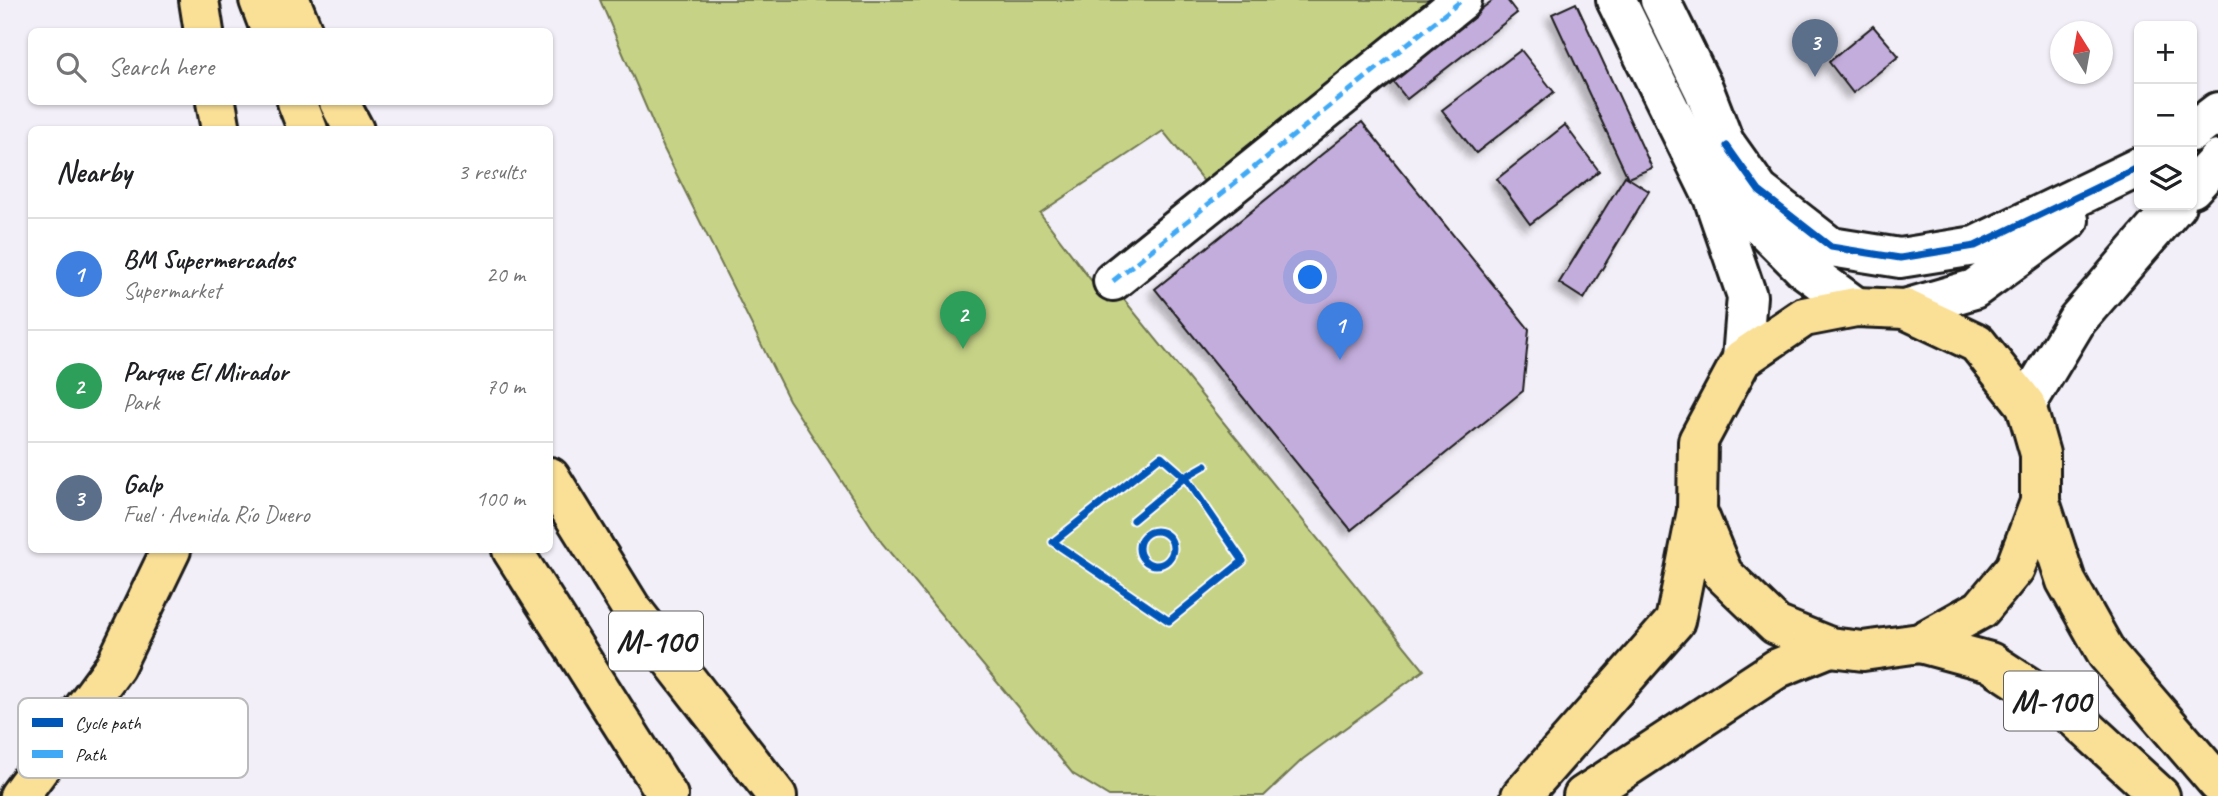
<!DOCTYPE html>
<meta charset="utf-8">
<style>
:root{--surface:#fff;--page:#f2f2f2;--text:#202124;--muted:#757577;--line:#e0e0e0;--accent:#0f766e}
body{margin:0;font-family:Caveat,sans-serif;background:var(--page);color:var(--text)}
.controls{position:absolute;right:21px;top:21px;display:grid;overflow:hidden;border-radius:10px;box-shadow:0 2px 5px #0004}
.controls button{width:63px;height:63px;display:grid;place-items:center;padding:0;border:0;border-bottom:2px solid var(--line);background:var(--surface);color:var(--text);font:35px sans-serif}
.compass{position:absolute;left:2050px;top:21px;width:63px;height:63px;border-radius:50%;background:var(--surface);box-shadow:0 2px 5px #0004;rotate:349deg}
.you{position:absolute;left:1311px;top:278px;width:24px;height:24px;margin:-18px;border:5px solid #fff;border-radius:50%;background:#1a73e8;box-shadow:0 0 0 10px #1a73e833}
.badge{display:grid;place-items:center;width:46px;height:46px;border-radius:50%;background:var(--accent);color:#fff;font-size:23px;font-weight:700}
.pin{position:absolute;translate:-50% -58px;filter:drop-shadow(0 2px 4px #0008)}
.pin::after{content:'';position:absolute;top:37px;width:24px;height:21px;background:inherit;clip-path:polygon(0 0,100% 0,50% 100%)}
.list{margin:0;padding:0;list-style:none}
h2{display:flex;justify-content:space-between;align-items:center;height:91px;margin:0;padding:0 28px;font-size:30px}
h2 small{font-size:23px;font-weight:400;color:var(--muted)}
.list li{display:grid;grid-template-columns:46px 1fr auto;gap:21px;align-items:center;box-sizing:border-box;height:112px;padding:0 28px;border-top:2px solid var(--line)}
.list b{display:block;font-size:26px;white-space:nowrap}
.list p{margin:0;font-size:23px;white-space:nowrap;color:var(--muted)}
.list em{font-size:23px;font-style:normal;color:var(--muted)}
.icon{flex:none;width:38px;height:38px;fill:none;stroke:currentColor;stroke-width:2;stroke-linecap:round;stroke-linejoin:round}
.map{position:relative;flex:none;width:2218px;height:796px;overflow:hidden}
.search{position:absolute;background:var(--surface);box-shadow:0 2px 5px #0004;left:28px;top:28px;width:525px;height:77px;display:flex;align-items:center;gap:18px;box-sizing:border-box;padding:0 24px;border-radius:10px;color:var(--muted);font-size:26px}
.panel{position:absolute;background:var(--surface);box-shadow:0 2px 5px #0004;left:28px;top:126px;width:525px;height:427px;border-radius:10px}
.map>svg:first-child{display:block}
.green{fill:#c6d286;stroke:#717751;stroke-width:2}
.building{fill:#c3addc;stroke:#1c1c1c;stroke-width:2;filter:url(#shadow)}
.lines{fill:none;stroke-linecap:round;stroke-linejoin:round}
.minor-casing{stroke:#1c1c1c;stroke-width:44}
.major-casing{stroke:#1c1c1c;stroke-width:44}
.highway-casing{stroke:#1c1c1c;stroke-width:44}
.minor{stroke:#fff;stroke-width:38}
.major{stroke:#fadf96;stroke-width:38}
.highway{stroke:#fadf96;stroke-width:38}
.quiet{stroke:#3fa9f5;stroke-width:5;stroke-dasharray:10 5;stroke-linecap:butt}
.cycleway-casing{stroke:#fff;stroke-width:11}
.cycleway{stroke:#0057b8;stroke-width:7}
.labels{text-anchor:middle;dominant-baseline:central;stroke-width:5;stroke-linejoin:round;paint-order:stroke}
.shield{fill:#fff;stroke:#606060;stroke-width:2}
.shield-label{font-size:33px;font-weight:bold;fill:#1c1c1c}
.key{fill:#fff;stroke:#bbb;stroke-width:2}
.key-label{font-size:19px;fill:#1c1c1c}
</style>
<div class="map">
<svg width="2218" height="796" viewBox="0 0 2218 796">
<defs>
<filter id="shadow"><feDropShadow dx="-6" dy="6" stdDeviation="3.5" flood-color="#0004"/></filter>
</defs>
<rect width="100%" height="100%" fill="#f3eff8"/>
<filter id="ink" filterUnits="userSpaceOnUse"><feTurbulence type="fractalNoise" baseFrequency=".0143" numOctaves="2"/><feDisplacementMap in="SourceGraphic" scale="14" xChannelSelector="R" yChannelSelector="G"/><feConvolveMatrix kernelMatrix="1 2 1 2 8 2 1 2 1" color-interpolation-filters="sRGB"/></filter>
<g filter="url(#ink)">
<!-- green -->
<polygon class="green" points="600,0 1434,0 1206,184 1163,131 1040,213 1094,284 1105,276 1424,670 1303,759 1264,796 1109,796 1073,774 882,543 789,400 664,149"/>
<!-- building -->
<g class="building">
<polygon points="1493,0 1507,0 1517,13 1407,99 1391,79"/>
<polygon points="1576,3 1652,168 1628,178 1552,14"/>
<polygon points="1873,26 1899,56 1853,93 1829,62"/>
<polygon points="1521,50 1554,92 1476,153 1442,110"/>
<polygon points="1362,122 1529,329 1523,391 1351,530 1155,289"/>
<polygon points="1565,125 1599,171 1530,224 1497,179"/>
<polygon points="1625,176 1649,191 1584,299 1559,283"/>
</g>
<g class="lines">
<!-- minor casing -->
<g class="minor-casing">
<g id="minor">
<polyline points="1616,0 1713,197 1747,296 1742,359"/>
<polyline points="1660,0 1704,90 1754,219 1804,269 1856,307"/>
<polyline points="2192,132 2218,112"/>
<polyline points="1727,146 1759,191 1831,247 1900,258 1975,246 2139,167"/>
<polyline points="2192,188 2218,160"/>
<polyline points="1113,281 1462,0"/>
<polyline points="1905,309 1974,289 2069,220"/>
<polyline points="2026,405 2077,320 2176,205"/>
</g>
</g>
<!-- major casing -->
<g class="major-casing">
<g id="major">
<polyline points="199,0 204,32"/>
<polyline points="216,102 221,130"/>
<polyline points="2040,502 2066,581 2107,654 2218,783"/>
<polyline points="19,796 115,666 171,550"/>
<polyline points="1521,796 1675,621 1697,511 1698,441 1742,359 1804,317 1856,307 1905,309 1977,343 2026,405 2040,454 2040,502 2015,568 1981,609 1920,643 1863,651 1830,647 1776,625 1723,574 1697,511"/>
<polyline points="1583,796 1778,668 1830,647"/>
</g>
</g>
<!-- highway casing -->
<g class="highway-casing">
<g id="highway">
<polyline points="259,0 271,32"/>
<polyline points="290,0 303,32"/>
<polyline points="297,102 308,130"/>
<polyline points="339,102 354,130"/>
<polyline points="550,477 631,608 777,796"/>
<polyline points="512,550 668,796"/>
<polyline points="1920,643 1990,662 2073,716 2160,796"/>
</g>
</g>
<!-- minor -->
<use href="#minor" class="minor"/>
<!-- major -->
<use href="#major" class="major"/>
<!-- highway -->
<use href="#highway" class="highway"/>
<!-- quiet -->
<polyline class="quiet" points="1113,281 1462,0"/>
<!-- cycleway casing -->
<g class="cycleway-casing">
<g id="cycleway">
<polyline points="1727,146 1759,191 1831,247 1900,258 1975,246 2139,167"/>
<polyline points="1133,520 1185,477 1243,561 1169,621 1053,542 1161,456 1185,477 1206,465"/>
<circle cx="1156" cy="548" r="17"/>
</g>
</g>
<!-- cycleway -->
<use href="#cycleway" class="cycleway"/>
</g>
</g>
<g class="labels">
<!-- shield labels -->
<g class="shield">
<rect x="609" y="611.5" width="94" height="59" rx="5"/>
<rect x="2004" y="671.5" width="94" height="59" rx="5"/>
</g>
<g class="shield-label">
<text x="656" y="641">M-100</text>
<text x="2051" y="701">M-100</text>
</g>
</g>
<!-- legend -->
<rect x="18" y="698" width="230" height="80" rx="10" class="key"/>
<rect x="32" y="718" width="31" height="9" fill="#0057b8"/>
<rect x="32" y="750" width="31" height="8" fill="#3fa9f5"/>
<g class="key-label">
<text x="75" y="729">Cycle path</text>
<text x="75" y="761">Path</text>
</g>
</svg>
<div class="controls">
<button>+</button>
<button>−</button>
<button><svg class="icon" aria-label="layers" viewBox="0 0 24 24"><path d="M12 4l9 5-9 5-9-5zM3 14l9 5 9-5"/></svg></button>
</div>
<svg class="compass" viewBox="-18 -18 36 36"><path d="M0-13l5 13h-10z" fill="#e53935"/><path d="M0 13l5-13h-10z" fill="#757577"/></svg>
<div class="you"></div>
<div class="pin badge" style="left:1340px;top:360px;background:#3f7fe0">1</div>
<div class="pin badge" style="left:963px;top:349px;background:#2e9e5b">2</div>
<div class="pin badge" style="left:1815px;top:77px;background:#5c6f8a">3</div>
<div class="search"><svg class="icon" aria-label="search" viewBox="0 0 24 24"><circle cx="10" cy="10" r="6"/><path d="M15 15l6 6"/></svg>Search here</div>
<section class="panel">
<h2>Nearby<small>3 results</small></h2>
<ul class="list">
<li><span class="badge" style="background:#3f7fe0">1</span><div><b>BM Supermercados</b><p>Supermarket</p></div><em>20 m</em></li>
<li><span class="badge" style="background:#2e9e5b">2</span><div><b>Parque El Mirador</b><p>Park</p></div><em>70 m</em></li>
<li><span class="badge" style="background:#5c6f8a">3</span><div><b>Galp</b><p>Fuel · Avenida Río Duero</p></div><em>100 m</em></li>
</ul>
</section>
</div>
